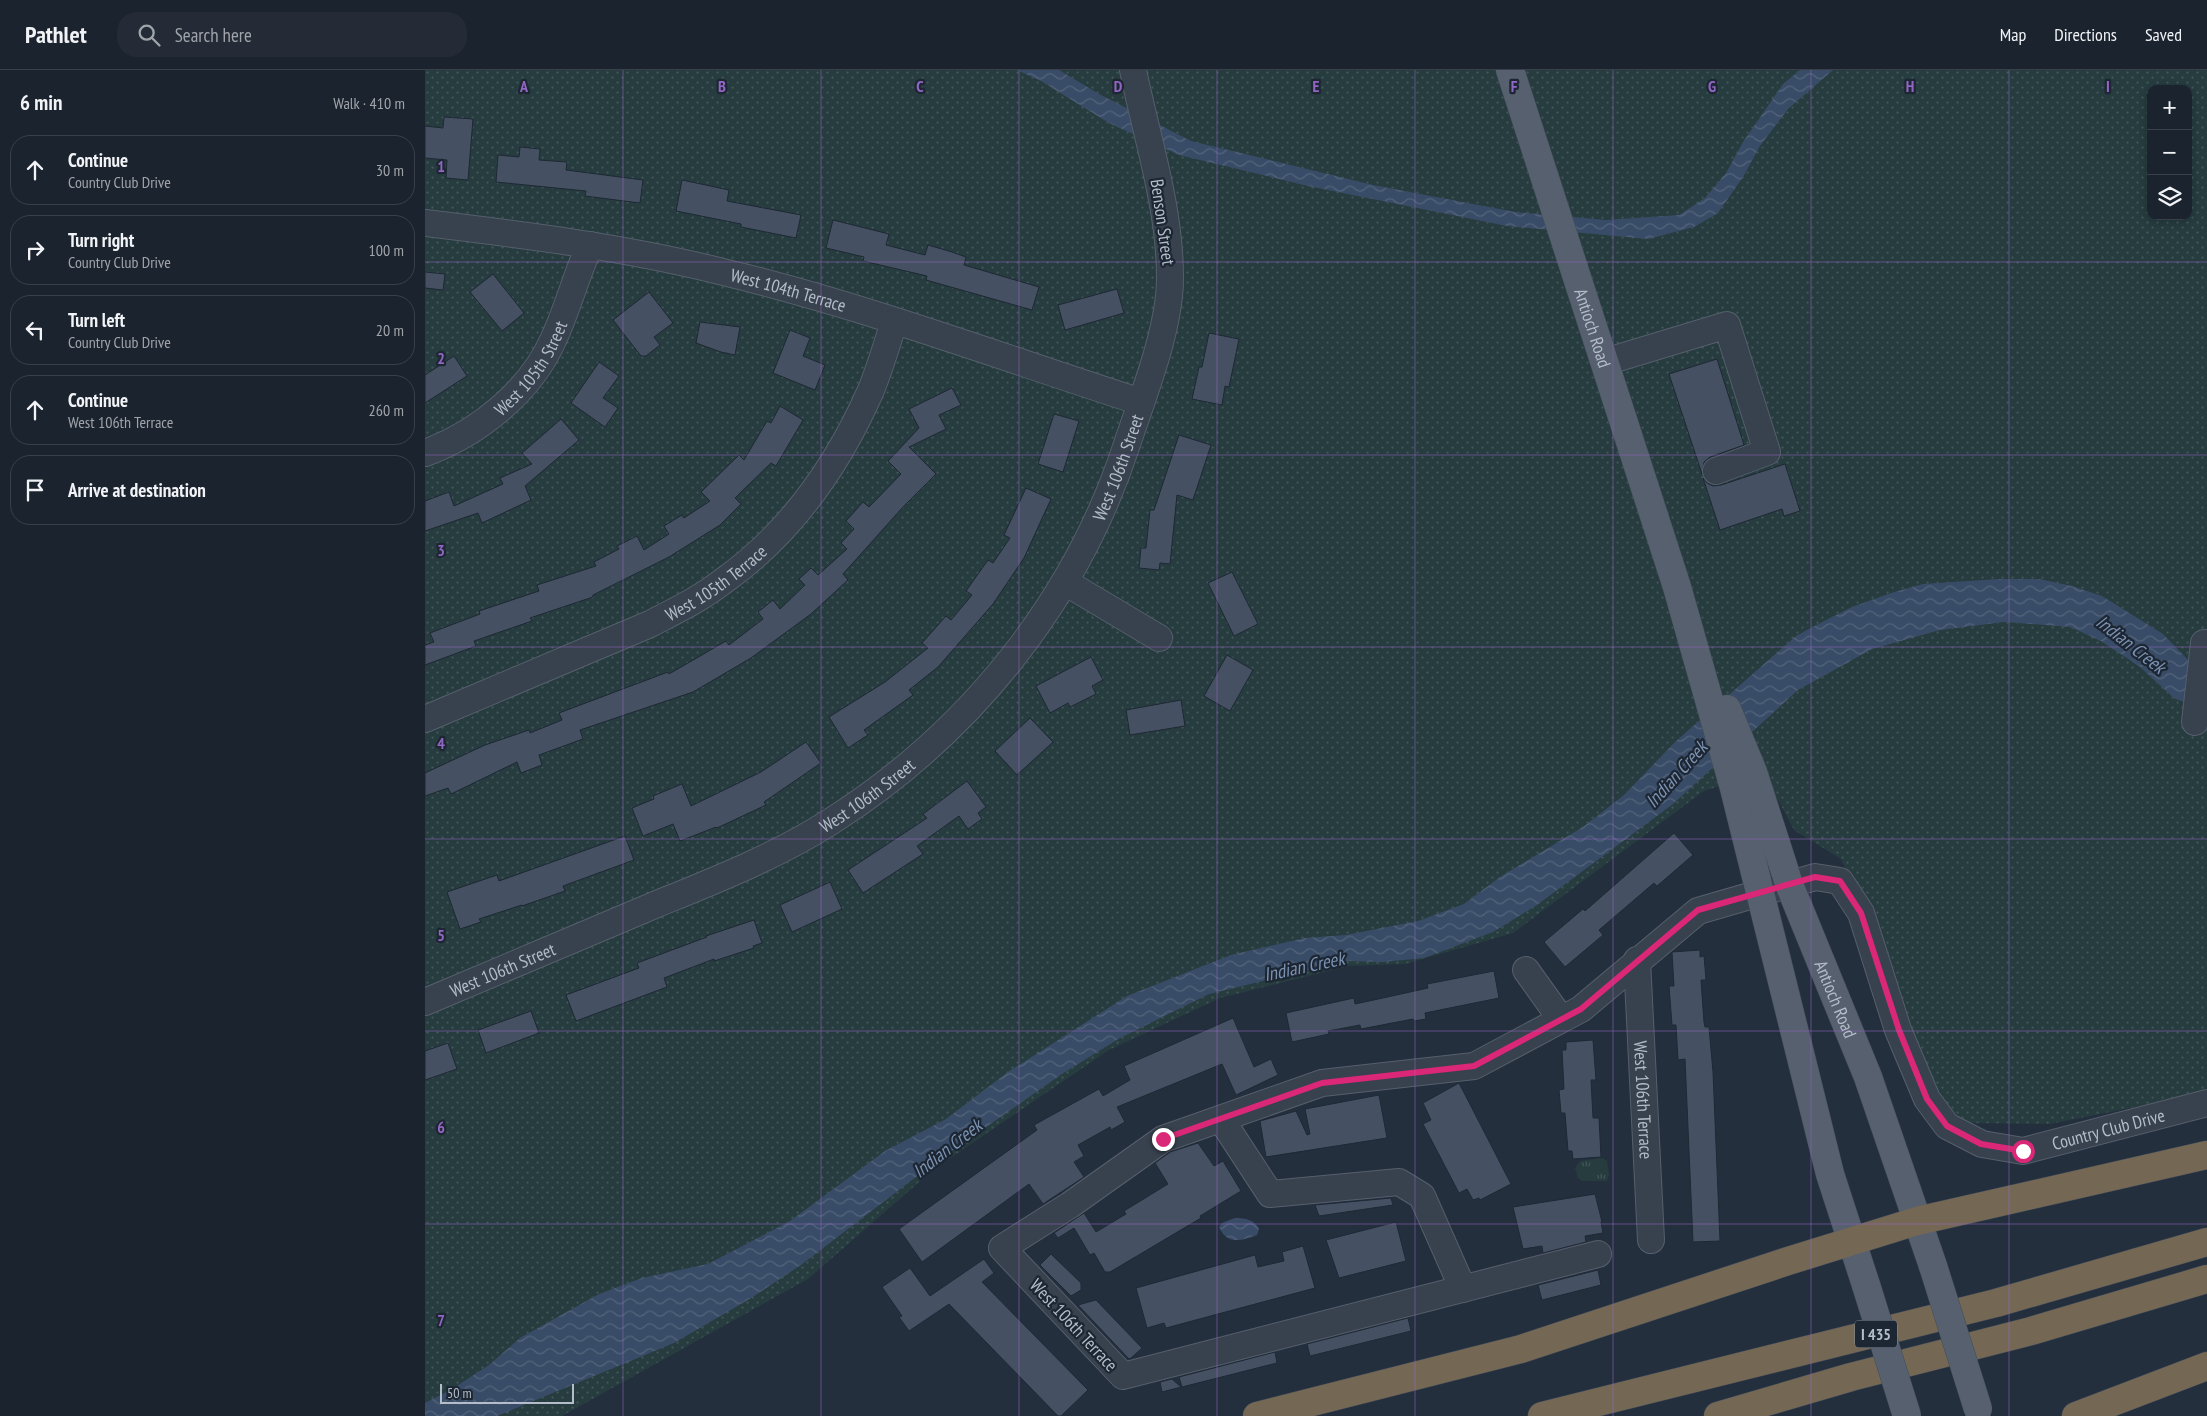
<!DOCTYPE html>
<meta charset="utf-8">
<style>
:root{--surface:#1b232e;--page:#242b36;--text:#f1f3f6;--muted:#a0a4aa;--line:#39404a}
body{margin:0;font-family:"PT Sans Narrow",sans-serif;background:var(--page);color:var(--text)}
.controls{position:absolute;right:15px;top:15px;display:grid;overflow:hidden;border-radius:10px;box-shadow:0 2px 8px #0003}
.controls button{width:45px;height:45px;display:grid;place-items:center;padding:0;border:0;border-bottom:1px solid var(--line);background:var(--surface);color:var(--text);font:25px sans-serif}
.scale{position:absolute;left:15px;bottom:12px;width:134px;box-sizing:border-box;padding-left:5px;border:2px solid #b4bcc9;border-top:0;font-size:14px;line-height:18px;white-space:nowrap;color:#b4bcc9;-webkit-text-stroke:4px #1d2633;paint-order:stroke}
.stop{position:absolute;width:15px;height:15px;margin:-11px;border:4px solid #db2777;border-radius:50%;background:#fff}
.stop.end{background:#db2777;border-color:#fff;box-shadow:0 1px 5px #0008}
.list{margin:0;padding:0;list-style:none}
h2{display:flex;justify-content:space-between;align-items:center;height:65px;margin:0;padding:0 20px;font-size:21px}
h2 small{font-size:16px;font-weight:400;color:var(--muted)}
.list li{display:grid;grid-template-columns:32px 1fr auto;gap:15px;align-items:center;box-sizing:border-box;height:70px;margin:0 10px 10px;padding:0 10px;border:1px solid var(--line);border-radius:20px}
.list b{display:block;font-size:19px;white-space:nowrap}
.list p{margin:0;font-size:16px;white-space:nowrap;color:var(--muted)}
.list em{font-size:16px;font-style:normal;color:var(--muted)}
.icon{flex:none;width:28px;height:28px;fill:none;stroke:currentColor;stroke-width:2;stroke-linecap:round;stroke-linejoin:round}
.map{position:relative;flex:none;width:1782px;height:1346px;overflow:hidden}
header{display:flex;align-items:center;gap:30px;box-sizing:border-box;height:70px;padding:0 25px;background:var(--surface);border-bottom:1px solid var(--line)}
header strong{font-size:24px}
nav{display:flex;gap:28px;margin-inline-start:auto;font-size:18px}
.search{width:350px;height:45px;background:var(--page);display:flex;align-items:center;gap:12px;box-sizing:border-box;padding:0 18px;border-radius:20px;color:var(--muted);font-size:19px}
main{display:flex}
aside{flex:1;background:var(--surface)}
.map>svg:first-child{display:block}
.grass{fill:url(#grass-dots);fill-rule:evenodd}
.park{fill:url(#park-tufts)}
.water{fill:url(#water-waves)}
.building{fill:#455162;stroke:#1f2835}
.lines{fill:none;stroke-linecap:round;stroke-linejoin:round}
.minor-casing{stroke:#565f6c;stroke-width:28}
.major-casing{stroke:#414a57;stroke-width:29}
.highway-casing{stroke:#434c59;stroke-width:29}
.minor{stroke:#38414e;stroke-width:26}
.major{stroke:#56606e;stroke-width:28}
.highway{stroke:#746855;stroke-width:28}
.major-bridge-casing{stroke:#414a57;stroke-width:29;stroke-linecap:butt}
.major-bridge{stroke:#56606e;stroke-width:28}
.route{stroke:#db2777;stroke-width:6}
.grid{fill:none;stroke:#9266c3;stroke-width:1;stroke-opacity:0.55}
.labels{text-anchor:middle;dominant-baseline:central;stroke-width:4.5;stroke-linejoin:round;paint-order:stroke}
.shield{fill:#1d2633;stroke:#878f9c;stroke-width:1}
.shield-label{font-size:16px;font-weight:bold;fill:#b4bcc9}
.street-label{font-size:18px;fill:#b4bcc9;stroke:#1d2633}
.water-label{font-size:19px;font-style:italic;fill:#7c92b1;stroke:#1d2633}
.grid-label{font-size:16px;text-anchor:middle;font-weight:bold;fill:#9266c3;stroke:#1d2633;stroke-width:4.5;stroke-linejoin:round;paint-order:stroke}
</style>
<header>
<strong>Pathlet</strong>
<div class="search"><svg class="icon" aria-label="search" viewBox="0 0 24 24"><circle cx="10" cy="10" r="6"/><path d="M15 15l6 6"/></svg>Search here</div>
<nav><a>Map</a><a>Directions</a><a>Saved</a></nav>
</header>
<main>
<aside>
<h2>6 min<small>Walk · 410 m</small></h2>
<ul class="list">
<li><svg class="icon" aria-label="ahead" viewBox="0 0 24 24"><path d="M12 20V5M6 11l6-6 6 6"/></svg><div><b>Continue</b><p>Country Club Drive</p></div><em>30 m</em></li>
<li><svg class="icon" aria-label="right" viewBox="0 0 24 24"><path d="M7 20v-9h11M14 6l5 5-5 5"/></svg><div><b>Turn right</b><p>Country Club Drive</p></div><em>100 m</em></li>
<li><svg class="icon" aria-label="left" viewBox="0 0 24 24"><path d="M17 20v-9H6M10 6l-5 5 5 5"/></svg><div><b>Turn left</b><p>Country Club Drive</p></div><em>20 m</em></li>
<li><svg class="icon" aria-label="ahead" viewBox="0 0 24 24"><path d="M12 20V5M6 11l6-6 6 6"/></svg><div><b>Continue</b><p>West 106th Terrace</p></div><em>260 m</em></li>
<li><svg class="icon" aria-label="arrive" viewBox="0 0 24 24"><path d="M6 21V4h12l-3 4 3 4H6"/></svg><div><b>Arrive at destination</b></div></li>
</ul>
</aside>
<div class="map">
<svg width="1782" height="1346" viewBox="0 0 1782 1346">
<defs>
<pattern id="grass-dots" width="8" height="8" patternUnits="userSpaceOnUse" patternTransform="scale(1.25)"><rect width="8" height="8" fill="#263c3f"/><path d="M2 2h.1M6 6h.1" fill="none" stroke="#435659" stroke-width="1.8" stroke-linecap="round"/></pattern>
<pattern id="park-tufts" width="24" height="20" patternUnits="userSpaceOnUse" patternTransform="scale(1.25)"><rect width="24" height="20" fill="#263c3f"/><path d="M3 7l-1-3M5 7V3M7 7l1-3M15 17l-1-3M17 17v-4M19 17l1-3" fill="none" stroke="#435659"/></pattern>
<pattern id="water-waves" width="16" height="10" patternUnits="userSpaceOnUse" patternTransform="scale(1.25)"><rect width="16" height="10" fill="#394c67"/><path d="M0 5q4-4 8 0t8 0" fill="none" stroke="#53647b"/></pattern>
</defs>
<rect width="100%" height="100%" fill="#242f3e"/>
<!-- grass -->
<path class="grass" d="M0,0H1782V1019L1750,1029L1625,1054L1535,1053L1507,1021L1460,881L1416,789L1369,760L1338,702L1279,721L1088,863L980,894L923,896L795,928L684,980L509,1099L383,1209L137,1346H0ZM1726,19H1763V146H1726Z"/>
<!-- park -->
<polygon class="park" points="1177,1088 1182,1091 1184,1105 1182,1111 1157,1111 1153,1108 1150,1098 1155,1091"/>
<!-- water -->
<g class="water">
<polygon points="592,0 634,0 674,24 766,71 948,115 1090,142 1181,150 1254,145 1280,128 1301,103 1318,72 1358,14 1375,0 1408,0 1363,39 1335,76 1318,107 1293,143 1269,157 1223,169 1082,156 883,116 754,85 684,53 616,11"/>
<polygon points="1574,509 1614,509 1647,516 1677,526 1738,564 1764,591 1782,596 1782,638 1750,629 1714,596 1676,571 1645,557 1579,552 1515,560 1447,579 1373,620 1248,734 1112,835 1068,862 999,888 958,892 920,891 784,924 695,968 637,1004 500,1100 376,1195 326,1228 249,1273 72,1346 0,1346 0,1333 2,1332 27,1319 64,1295 95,1268 174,1224 217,1208 283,1194 365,1151 460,1081 521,1049 583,1002 702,926 806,885 880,868 921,865 993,851 1039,834 1075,807 1158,757 1199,725 1250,672 1371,566 1399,551 1427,537 1466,523 1498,514"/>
<path d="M810,1148C820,1148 830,1150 834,1159L832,1165C816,1171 802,1175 794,1157L797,1153Z"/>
</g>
<!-- building -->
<g class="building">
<polygon points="19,47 48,49 43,110 21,108 22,90 0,88 0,56 18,58"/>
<polygon points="95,77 115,79 114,90 142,92 141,100 218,110 215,133 160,126 161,121 71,112 73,85 94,87"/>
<polygon points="257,110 304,120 302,131 376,145 371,168 316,157 316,154 251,141"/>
<polygon points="408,150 464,164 461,175 500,185 503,175 527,182 541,187 539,195 614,217 607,240 501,210 502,206 438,191 439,187 401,178"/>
<polygon points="0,202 20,204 18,220 0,218"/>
<polygon points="68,204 99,243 77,261 45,222"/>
<polygon points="692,219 699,243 640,260 633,235"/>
<polygon points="224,222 248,253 229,267 235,275 221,286 216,286 188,250"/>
<polygon points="275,252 315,257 310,285 296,282 271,273"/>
<polygon points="365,260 385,268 378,286 400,295 390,320 348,303"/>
<polygon points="784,263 814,269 804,317 800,316 797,335 767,329 774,297 777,297"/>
<polygon points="29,286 42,306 0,333 0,305"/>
<polygon points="1292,289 1319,375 1285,387 1279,392 1277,404 1244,304"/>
<polygon points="174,292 194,306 178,328 193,338 180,357 146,333"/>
<polygon points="527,318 536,335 514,345 521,359 484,377 511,404 478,437 418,504 423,510 386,544 326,588 268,622 155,660 158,669 114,685 117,695 96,703 92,692 26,724 23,718 0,726 0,703 60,675 104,660 105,663 137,650 134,643 243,602 244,604 301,571 304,575 338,549 333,542 348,530 355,539 380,515 374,509 386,498 393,505 422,479 416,473 429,459 421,451 438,432 444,437 476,404 463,391 494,358 484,339"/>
<polygon points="355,336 378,350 351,396 346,393 310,428 316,434 295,455 244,487 168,525 168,527 105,548 107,551 49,571 51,576 0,595 0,575 9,572 5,563 55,544 54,541 114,521 112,515 171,496 169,492 194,479 192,476 212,466 219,480 244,464 239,456 257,445 259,448 285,431 276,422 314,385 319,390 342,351 346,353"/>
<polygon points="629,344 654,351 638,402 613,394"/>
<polygon points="136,349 154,370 100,416 106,430 57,453 53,443 0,461 0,431 24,422 29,436 78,414 75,408 107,394 97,383"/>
<polygon points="754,365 786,375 768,430 752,425 745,494 735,493 734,500 714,498 716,478 721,478 725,440 729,440"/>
<polygon points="1360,394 1375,441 1359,446 1357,439 1295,460 1278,408 1282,413 1288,416 1296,415"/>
<polygon points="601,418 626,429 599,488 568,534 513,597 484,620 488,625 439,660 443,665 423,678 404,647 460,612 503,578 497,573 521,546 526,550 547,525 541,521 563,490 568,493 585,468 579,465"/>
<polygon points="807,502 833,554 809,566 783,513"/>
<polygon points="802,585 828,600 805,641 779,626"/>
<polygon points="666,587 678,610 667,616 671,624 645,637 643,633 625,643 611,616"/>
<polygon points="756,630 760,656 705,665 701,640"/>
<polygon points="605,648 628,672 592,705 570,681"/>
<polygon points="381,672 396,693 339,732 341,735 292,758 291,757 255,771 248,754 218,766 207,738 229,729 228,726 257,714 266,736 336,702"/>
<polygon points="542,711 561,737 553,743 557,749 543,759 534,746 492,776 498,784 438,823 423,800 502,748 498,744"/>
<polygon points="1249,763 1268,785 1232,816 1229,813 1174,860 1178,865 1140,897 1119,872 1158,839 1160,841"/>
<polygon points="200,766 209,790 138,816 140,821 97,836 97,835 54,849 56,852 35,859 22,822 72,805 74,811"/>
<polygon points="405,812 417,839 367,862 355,835"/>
<polygon points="329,850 337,873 328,876 329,878 289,891 289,889 239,908 242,917 151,951 141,925 214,898 212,893 282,867 281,866"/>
<polygon points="1275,880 1275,887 1279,886 1281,910 1276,910 1279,952 1280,957 1284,957 1288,1002 1295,1171 1268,1172 1260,989 1253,990 1251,955 1247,955 1244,916 1249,916 1247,882"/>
<polygon points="1069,901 1074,928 1000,943 1001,949 989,951 988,949 936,959 935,955 903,961 904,964 867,972 861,943 929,928 930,934 958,928 1003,918 1002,914"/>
<polygon points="106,941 114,963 61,983 53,960"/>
<polygon points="808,948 829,997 846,989 853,1005 811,1025 797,994 692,1037 700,1052 686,1060 685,1057 653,1075 659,1086 649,1092 659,1107 618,1134 604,1114 497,1192 474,1159 612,1060 609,1055 674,1019 678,1026 705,1010 699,996"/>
<polygon points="1168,970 1171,1010 1166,1010 1168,1048 1174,1048 1176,1087 1148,1089 1147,1081 1143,1081 1140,1043 1136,1043 1134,1020 1139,1019 1137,980 1141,980 1141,972"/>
<polygon points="23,973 32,999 0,1010 0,981"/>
<polygon points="1034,1013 1086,1114 1055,1130 1054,1128 1048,1130 1042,1119 1034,1123 998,1054 1006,1050 998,1033"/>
<polygon points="954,1025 962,1068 841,1087 835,1051 871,1041 882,1065 885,1064 880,1039"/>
<polygon points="773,1073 789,1096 798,1091 816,1121 775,1146 776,1148 685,1202 680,1202 669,1183 665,1185 649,1158 633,1168 629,1163 659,1143 671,1162 701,1144 699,1141 743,1114 730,1093 745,1082"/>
<polygon points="1170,1124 1177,1152 1176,1152 1178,1163 1160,1166 1161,1172 1118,1183 1117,1176 1098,1179 1088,1137"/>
<polygon points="966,1128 968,1135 894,1146 890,1135"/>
<polygon points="971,1152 981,1191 914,1208 901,1170"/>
<polygon points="878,1176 890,1218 741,1258 739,1253 722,1258 711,1218 830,1185 833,1197 859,1191 857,1182"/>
<polygon points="626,1184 656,1213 656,1220 646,1226 615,1195"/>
<polygon points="559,1189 569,1203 557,1212 663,1320 636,1346 633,1346 524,1234 484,1261 474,1247 477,1246 457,1217 485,1198 505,1226"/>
<polygon points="1173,1200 1176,1215 1117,1230 1113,1215"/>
<polygon points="671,1230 717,1278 706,1288 704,1289 653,1235"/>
<polygon points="983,1248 986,1261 885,1286 882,1274"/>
<polygon points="850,1282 852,1293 757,1317 754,1307"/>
<polygon points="747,1309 756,1317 737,1322 735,1312"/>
</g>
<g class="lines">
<!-- minor casing -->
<g class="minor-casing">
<g id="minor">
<path id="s1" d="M0,153C99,165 198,177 294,201C437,235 576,287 716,332"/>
<polyline points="1193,288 1302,255 1342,382 1291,401"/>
<path id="s2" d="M0,383C54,363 106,321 129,268C143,238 151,205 165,175"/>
<polyline points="640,512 734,568"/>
<path id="s3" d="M0,649L225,554C250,541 275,529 297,512C365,464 413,395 446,320C455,298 462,274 469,252"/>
<polyline points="1770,652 1779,573"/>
<path id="s4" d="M1212,890L1226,1170"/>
<polyline points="1101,900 1136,949"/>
<path id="s5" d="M0,932C77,899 155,867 232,834C291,810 352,786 405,752C544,664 651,531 702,374C718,326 745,259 745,208C745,137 722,69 708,0"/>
<polyline points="796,1049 845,1124 974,1112 997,1126 1038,1219"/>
<path id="s6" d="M1173,1184L698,1306L577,1178L645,1135L738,1069L897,1013L1049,996L1156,939L1273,841L1390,807L1415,811L1436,843L1473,960L1502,1029L1522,1056L1557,1074L1598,1081L1782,1033"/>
</g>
</g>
<!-- major casing -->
<g class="major-casing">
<g id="major">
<path id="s7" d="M1085,0L1252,517L1309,718L1405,1104L1441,1215"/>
<path id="s8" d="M1302,639L1328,702L1364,814L1443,1007L1508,1196"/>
</g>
</g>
<!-- highway casing -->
<g class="highway-casing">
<g id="highway">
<polyline points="832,1346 1096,1279 1363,1191 1492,1151 1782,1085"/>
<polyline points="1117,1346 1571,1233 1782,1172"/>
<polyline points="1293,1346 1426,1307 1606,1261 1782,1209"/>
<polyline points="1651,1346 1782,1296"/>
</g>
</g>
<!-- minor -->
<use href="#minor" class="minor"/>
<!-- major -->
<use href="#major" class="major"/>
<!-- highway -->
<use href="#highway" class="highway"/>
<!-- major-bridge casing -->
<g class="major-bridge-casing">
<g id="major-bridge">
<polyline points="1508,1196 1553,1339"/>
<polyline points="1441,1215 1482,1346"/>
</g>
</g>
<!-- major-bridge -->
<use href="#major-bridge" class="major-bridge"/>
</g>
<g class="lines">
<!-- route -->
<polyline class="route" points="738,1069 897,1013 1049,996 1156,939 1273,840 1390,807 1415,811 1436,843 1474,960 1502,1029 1522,1056 1556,1074 1598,1081"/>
</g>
<!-- grid -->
<path class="grid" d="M198,0V1346M396,0V1346M594,0V1346M792,0V1346M990,0V1346M1188,0V1346M1386,0V1346M1584,0V1346M0,192H1782M0,385H1782M0,577H1782M0,769H1782M0,961H1782M0,1154H1782"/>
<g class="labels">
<!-- shield labels -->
<rect class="shield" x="1430" y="1250.5" width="42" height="27" rx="4"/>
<g class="shield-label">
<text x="1451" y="1264">I 435</text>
</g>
<!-- street labels -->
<g class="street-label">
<text transform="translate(738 152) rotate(82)">Benson Street</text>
<text stroke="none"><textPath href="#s1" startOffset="370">West 104th Terrace</textPath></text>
<text stroke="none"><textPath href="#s7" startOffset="271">Antioch Road</textPath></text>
<text stroke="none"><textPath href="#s2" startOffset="139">West 105th Street</textPath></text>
<text stroke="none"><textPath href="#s5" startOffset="909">West 106th Street</textPath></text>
<text stroke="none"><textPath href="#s3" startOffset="322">West 105th Terrace</textPath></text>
<text stroke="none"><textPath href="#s5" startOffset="489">West 106th Street</textPath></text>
<text stroke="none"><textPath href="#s5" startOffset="84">West 106th Street</textPath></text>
<text stroke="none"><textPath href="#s8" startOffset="310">Antioch Road</textPath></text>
<text stroke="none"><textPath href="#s4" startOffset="140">West 106th Terrace</textPath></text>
<text stroke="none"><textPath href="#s6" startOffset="2042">Country Club Drive</textPath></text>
<text transform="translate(649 1255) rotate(47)">West 106th Terrace</text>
</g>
<!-- water labels -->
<g class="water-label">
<text transform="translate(1706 574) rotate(38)">Indian Creek</text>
<text transform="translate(1251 704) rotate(-48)">Indian Creek</text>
<text transform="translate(879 896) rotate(-12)">Indian Creek</text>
<text transform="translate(522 1078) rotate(-38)">Indian Creek</text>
</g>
</g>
<g class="grid-label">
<text x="99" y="22">A</text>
<text x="297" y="22">B</text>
<text x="495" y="22">C</text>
<text x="693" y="22">D</text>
<text x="891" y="22">E</text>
<text x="1089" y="22">F</text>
<text x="1287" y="22">G</text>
<text x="1485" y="22">H</text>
<text x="1683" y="22">I</text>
<text x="16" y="102">1</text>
<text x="16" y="294">2</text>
<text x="16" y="486">3</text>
<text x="16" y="679">4</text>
<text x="16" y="871">5</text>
<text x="16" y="1063">6</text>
<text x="16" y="1256">7</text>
</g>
</svg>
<div class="controls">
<button>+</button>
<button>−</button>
<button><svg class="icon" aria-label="layers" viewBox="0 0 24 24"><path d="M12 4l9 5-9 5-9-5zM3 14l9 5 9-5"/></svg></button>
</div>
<div class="scale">50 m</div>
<div class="stop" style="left:1598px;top:1081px"></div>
<div class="stop end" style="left:738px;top:1069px"></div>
</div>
</main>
